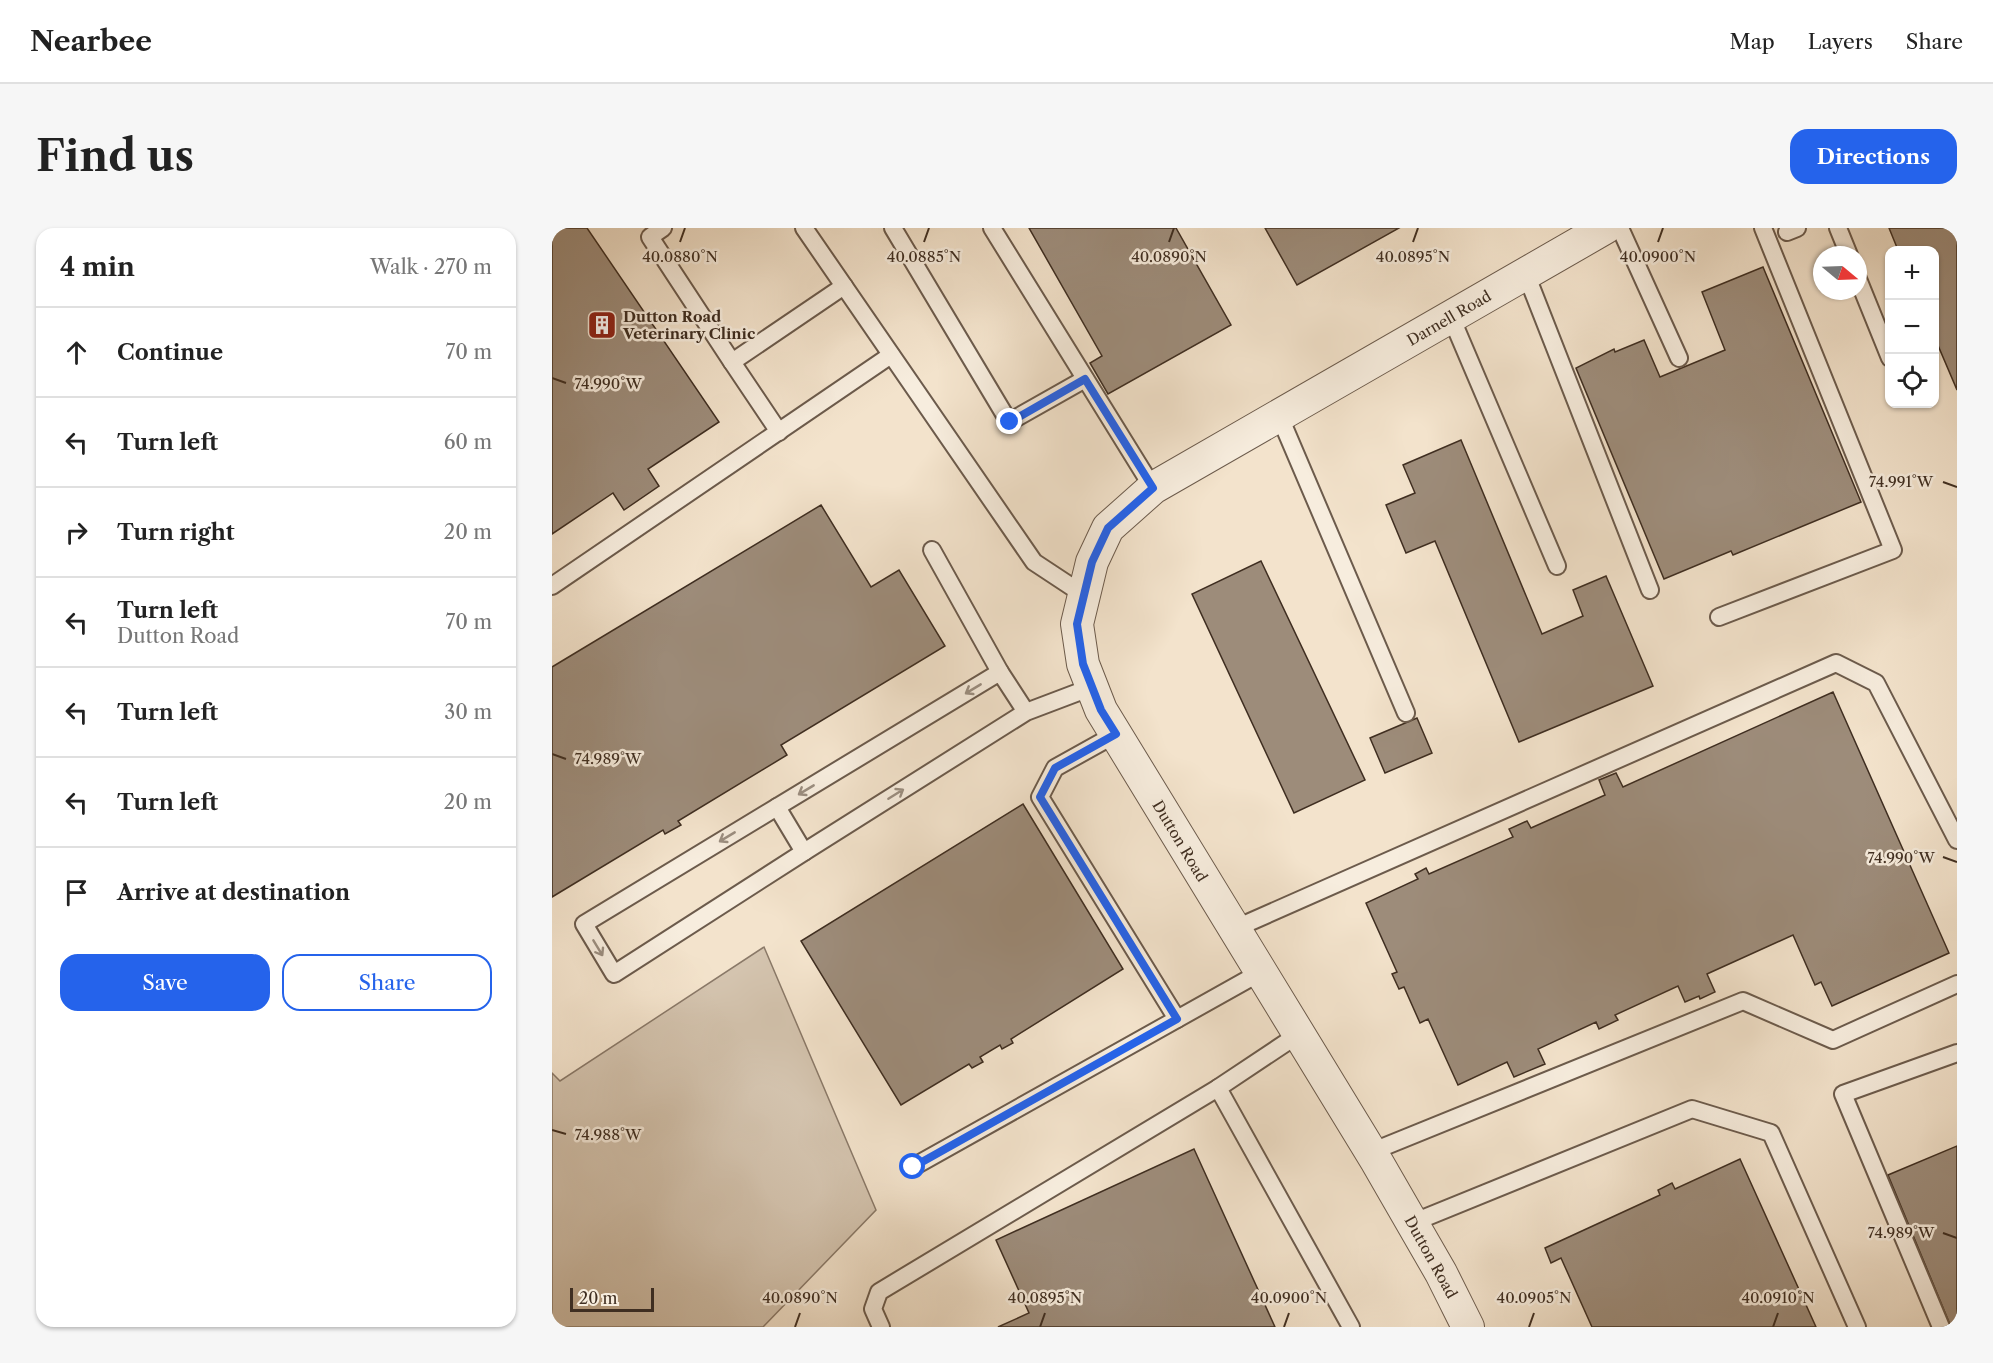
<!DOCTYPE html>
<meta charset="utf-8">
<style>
:root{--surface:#fff;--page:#f6f6f6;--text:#222;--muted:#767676;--line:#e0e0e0;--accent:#2563eb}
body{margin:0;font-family:"Libre Caslon Text",serif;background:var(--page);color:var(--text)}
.controls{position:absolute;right:18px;top:18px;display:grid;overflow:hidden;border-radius:12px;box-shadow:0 2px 4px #0004}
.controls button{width:54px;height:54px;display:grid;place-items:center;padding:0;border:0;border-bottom:2px solid var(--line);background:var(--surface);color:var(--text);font:30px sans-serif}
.compass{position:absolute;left:1261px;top:18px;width:54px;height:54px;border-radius:50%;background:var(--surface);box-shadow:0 2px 4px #0004;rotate:109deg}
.scale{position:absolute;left:18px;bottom:15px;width:84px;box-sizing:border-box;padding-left:6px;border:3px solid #3f2e21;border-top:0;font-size:16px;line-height:21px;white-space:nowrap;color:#3f2e21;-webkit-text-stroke:4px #f7edde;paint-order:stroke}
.stop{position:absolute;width:18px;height:18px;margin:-14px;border:4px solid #2563eb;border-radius:50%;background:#fff}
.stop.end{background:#2563eb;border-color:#fff;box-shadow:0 2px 6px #0008}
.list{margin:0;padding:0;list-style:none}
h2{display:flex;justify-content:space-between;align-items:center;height:78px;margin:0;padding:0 24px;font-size:26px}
h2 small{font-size:20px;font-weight:400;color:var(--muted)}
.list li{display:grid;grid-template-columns:39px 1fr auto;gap:18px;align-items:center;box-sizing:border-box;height:90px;padding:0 24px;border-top:2px solid var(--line)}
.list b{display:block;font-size:22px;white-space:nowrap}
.list p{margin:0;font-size:20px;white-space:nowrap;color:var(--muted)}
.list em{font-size:20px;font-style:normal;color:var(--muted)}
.actions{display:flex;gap:12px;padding:18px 24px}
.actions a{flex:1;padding:14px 0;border:2px solid var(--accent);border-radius:18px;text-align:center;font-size:21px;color:var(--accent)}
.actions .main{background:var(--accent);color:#fff}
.icon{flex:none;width:33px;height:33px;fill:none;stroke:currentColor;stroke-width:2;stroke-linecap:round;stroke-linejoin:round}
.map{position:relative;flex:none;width:1405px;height:1099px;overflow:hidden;border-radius:18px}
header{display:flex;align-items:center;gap:36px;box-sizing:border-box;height:84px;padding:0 30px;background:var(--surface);border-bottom:2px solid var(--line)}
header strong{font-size:28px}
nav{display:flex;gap:33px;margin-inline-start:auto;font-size:21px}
.intro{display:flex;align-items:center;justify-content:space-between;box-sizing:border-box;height:144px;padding:0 36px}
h1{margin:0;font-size:42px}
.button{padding:15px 27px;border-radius:18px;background:var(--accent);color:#fff;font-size:21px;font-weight:700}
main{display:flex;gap:36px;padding:0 36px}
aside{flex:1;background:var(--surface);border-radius:18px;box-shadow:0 2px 4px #0004}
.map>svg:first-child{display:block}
.green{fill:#d4c4af;stroke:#8a7968;stroke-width:1.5}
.building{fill:#9d8c7a;stroke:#3f2e21;stroke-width:1.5}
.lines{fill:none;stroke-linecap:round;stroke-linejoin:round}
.service-casing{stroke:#6c5b4c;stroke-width:20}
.minor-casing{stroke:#6c5b4c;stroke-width:34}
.service{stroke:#f7edde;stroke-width:16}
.minor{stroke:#f7edde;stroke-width:32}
.oneway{stroke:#9b8e80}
.route{stroke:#2563eb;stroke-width:8}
.ticks{fill:none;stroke:#3f2e21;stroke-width:2}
.labels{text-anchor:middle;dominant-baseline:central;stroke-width:5;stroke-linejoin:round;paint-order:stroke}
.poi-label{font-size:15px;font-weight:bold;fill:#3f2e21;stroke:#f7edde;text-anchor:start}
.street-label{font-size:15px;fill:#3f2e21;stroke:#f7edde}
.ticks-label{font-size:15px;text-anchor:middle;fill:#3f2e21;stroke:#f7edde;stroke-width:5;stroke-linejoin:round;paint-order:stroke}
</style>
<header>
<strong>Nearbee</strong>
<nav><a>Map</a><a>Layers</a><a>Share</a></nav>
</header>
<div class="intro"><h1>Find us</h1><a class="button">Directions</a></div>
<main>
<aside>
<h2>4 min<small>Walk · 270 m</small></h2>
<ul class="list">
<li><svg class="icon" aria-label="ahead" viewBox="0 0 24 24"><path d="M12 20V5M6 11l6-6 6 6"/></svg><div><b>Continue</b></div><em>70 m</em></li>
<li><svg class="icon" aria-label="left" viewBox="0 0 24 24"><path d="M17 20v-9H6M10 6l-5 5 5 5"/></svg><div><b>Turn left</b></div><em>60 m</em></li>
<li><svg class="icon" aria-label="right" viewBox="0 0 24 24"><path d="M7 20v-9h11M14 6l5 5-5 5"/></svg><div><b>Turn right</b></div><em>20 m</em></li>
<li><svg class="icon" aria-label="left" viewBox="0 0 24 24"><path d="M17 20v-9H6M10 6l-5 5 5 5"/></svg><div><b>Turn left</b><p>Dutton Road</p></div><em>70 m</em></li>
<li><svg class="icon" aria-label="left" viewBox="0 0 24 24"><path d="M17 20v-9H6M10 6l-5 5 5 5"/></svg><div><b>Turn left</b></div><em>30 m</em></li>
<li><svg class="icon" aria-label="left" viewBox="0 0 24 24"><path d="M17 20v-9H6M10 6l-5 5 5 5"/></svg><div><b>Turn left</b></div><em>20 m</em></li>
<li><svg class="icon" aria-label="arrive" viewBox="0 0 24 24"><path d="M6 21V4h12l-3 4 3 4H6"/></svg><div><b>Arrive at destination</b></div></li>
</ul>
<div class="actions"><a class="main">Save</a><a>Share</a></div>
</aside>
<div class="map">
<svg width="1405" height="1099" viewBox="0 0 1405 1099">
<rect width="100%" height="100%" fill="#f3e3cc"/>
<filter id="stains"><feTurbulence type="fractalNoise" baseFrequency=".00333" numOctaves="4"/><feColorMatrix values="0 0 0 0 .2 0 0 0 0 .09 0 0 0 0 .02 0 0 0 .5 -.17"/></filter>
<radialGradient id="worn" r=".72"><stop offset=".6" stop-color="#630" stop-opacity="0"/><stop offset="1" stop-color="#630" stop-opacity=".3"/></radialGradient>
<!-- green -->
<polygon class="green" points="212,719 324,982 211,1099 0,1099 0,845 8,853"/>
<!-- building -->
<g class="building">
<polygon points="0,0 35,0 167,194 96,241 107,258 72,282 61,265 0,306"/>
<polygon points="477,0 624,0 679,97 556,166 538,135 550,128"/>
<polygon points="713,0 847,0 745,57"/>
<polygon points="1337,0 1405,0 1405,162 1382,108 1382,22 1346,22"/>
<polygon points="1211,39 1309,274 1181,327 1179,323 1112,351 1024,140 1062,121 1063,124 1092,112 1108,149 1173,122 1150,64"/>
<polygon points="909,212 990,406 1031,388 1021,362 1054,348 1101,458 967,514 883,313 854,325 834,277 863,265 851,237"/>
<polygon points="269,277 319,359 347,342 393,418 229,517 235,527 126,593 129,597 113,606 111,602 0,669 0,439"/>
<polygon points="709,333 813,552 742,585 640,366"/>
<polygon points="1281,464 1397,725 1280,778 1269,754 1263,757 1241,707 1155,746 1163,764 1148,771 1147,768 1133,774 1126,758 1063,787 1066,792 1047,801 1044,794 986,821 993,836 962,849 955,834 906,857 876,791 868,795 852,759 847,761 840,746 845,744 814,675 866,651 863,646 874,640 877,646 961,609 957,601 975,593 979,600 1053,567 1047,552 1064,545 1071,559"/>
<polygon points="865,490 880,525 833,545 818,510"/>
<polygon points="471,576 571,741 459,811 461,815 450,821 448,817 428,829 431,834 420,840 417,836 349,877 249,713"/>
<polygon points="1405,918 1405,1099 1399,1099 1336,947"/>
<polygon points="642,921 723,1099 446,1099 477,1085 444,1012"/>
<polygon points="1188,931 1264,1099 1040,1099 1009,1030 999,1035 993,1020 1108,967 1106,962 1120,955 1123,961"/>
</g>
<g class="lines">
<!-- service casing -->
<g class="service-casing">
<g id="service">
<polyline points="111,0 98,9 180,134 292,58"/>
<polyline points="252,0 482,334 532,367"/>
<polyline points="341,0 457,194 533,151"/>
<polyline points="440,0 601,260"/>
<polyline points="1068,0 1127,130"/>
<polyline points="1286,0 1297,27"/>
<polyline points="1235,4 1245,0"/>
<polyline points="974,46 1098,362"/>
<polyline points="1306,51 1338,130"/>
<polyline points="899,89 1005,338"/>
<polyline points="180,134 227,204"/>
<polyline points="727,187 854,485"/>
<polyline points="380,322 448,444"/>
<polyline points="0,358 339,127"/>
<polyline points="1167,389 1341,322 1211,0"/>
<polyline points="474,484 448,444 225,579 252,624 474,484 540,459"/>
<polyline points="564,506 503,540 488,569 625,791"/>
<polyline points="225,579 32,696 62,746 252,624"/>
<polyline points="682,701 1284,435 1324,455 1405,612"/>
<polyline points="747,806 666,860 799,1099"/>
<polyline points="819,924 1191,773 1281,812 1405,756"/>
<polyline points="361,939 709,744"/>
<polyline points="860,995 1140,881 1219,905 1305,1099"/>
<polyline points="329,1099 321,1081 327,1064 666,860"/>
<polyline points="1389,1099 1291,866 1405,825"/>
</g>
</g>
<!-- minor casing -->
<g class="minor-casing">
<polyline id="minor" points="916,1099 889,1045 825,934 549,482 531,436 525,396 540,334 556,300 601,260 1053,0"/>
</g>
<!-- service -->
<use href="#service" class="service"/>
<!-- minor -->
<use href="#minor" class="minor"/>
</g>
<!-- one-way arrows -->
<defs><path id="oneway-shaft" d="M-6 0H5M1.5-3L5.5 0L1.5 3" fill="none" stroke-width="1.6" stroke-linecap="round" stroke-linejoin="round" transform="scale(1.5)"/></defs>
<g class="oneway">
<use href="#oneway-shaft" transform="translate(421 461) rotate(149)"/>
<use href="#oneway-shaft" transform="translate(254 562) rotate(149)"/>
<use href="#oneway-shaft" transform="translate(344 566) rotate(-32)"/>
<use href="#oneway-shaft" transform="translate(175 609) rotate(149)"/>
<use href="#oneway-shaft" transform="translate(46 720) rotate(59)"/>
</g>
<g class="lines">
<!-- route -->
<polyline class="route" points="361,939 625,791 488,569 503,540 564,506 549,482 531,436 525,396 540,334 556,300 601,260 533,151 458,194"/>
</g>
<!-- ticks -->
<path class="ticks" d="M128,14L133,0M372,14L377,0M617,14L622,0M861,14L866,0M1106,14L1111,0M0,150L14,155M1391,254L1405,259M0,526L14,531M1391,629L1405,634M0,902L14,906M1391,1005L1405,1010M243,1099L248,1085M488,1099L493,1085M732,1099L737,1085M977,1099L982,1085M1221,1099L1226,1085"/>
<!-- icons -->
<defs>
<g id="building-square" transform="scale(1.5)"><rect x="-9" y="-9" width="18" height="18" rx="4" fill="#8f2418" stroke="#f7edde"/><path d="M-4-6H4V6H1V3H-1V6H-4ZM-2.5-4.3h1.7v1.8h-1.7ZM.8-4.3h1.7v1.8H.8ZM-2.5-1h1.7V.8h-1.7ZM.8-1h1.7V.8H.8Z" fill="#fff"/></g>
</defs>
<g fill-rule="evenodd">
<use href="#building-square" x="50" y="97"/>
</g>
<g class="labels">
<!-- poi labels -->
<g class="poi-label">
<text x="71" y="88">Dutton Road<tspan x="71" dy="17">Veterinary Clinic</tspan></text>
</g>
<!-- street labels -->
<g class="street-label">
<text transform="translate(897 90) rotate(-30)">Darnell Road</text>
<text transform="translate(628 613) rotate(59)">Dutton Road</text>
<text transform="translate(879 1029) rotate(61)">Dutton Road</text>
</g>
</g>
<g class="ticks-label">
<text x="128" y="34">40.0880°N</text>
<text x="372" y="34">40.0885°N</text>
<text x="617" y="34">40.0890°N</text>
<text x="861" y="34">40.0895°N</text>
<text x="1106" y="34">40.0900°N</text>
<text x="56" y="161">74.990°W</text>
<text x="1349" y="259">74.991°W</text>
<text x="56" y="536">74.989°W</text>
<text x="1349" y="635">74.990°W</text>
<text x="56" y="912">74.988°W</text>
<text x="1349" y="1010">74.989°W</text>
<text x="248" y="1075">40.0890°N</text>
<text x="493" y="1075">40.0895°N</text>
<text x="737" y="1075">40.0900°N</text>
<text x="982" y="1075">40.0905°N</text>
<text x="1226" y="1075">40.0910°N</text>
</g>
<rect width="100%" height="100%" filter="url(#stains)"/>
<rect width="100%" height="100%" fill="url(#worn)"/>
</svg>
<div class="controls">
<button>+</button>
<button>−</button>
<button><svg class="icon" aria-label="locate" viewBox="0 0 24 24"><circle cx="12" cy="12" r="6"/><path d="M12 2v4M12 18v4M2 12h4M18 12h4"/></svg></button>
</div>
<svg class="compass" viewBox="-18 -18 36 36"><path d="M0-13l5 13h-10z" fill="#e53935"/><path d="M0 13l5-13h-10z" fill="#767676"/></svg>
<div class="scale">20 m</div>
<div class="stop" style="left:361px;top:939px"></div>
<div class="stop end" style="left:458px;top:194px"></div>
</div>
</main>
